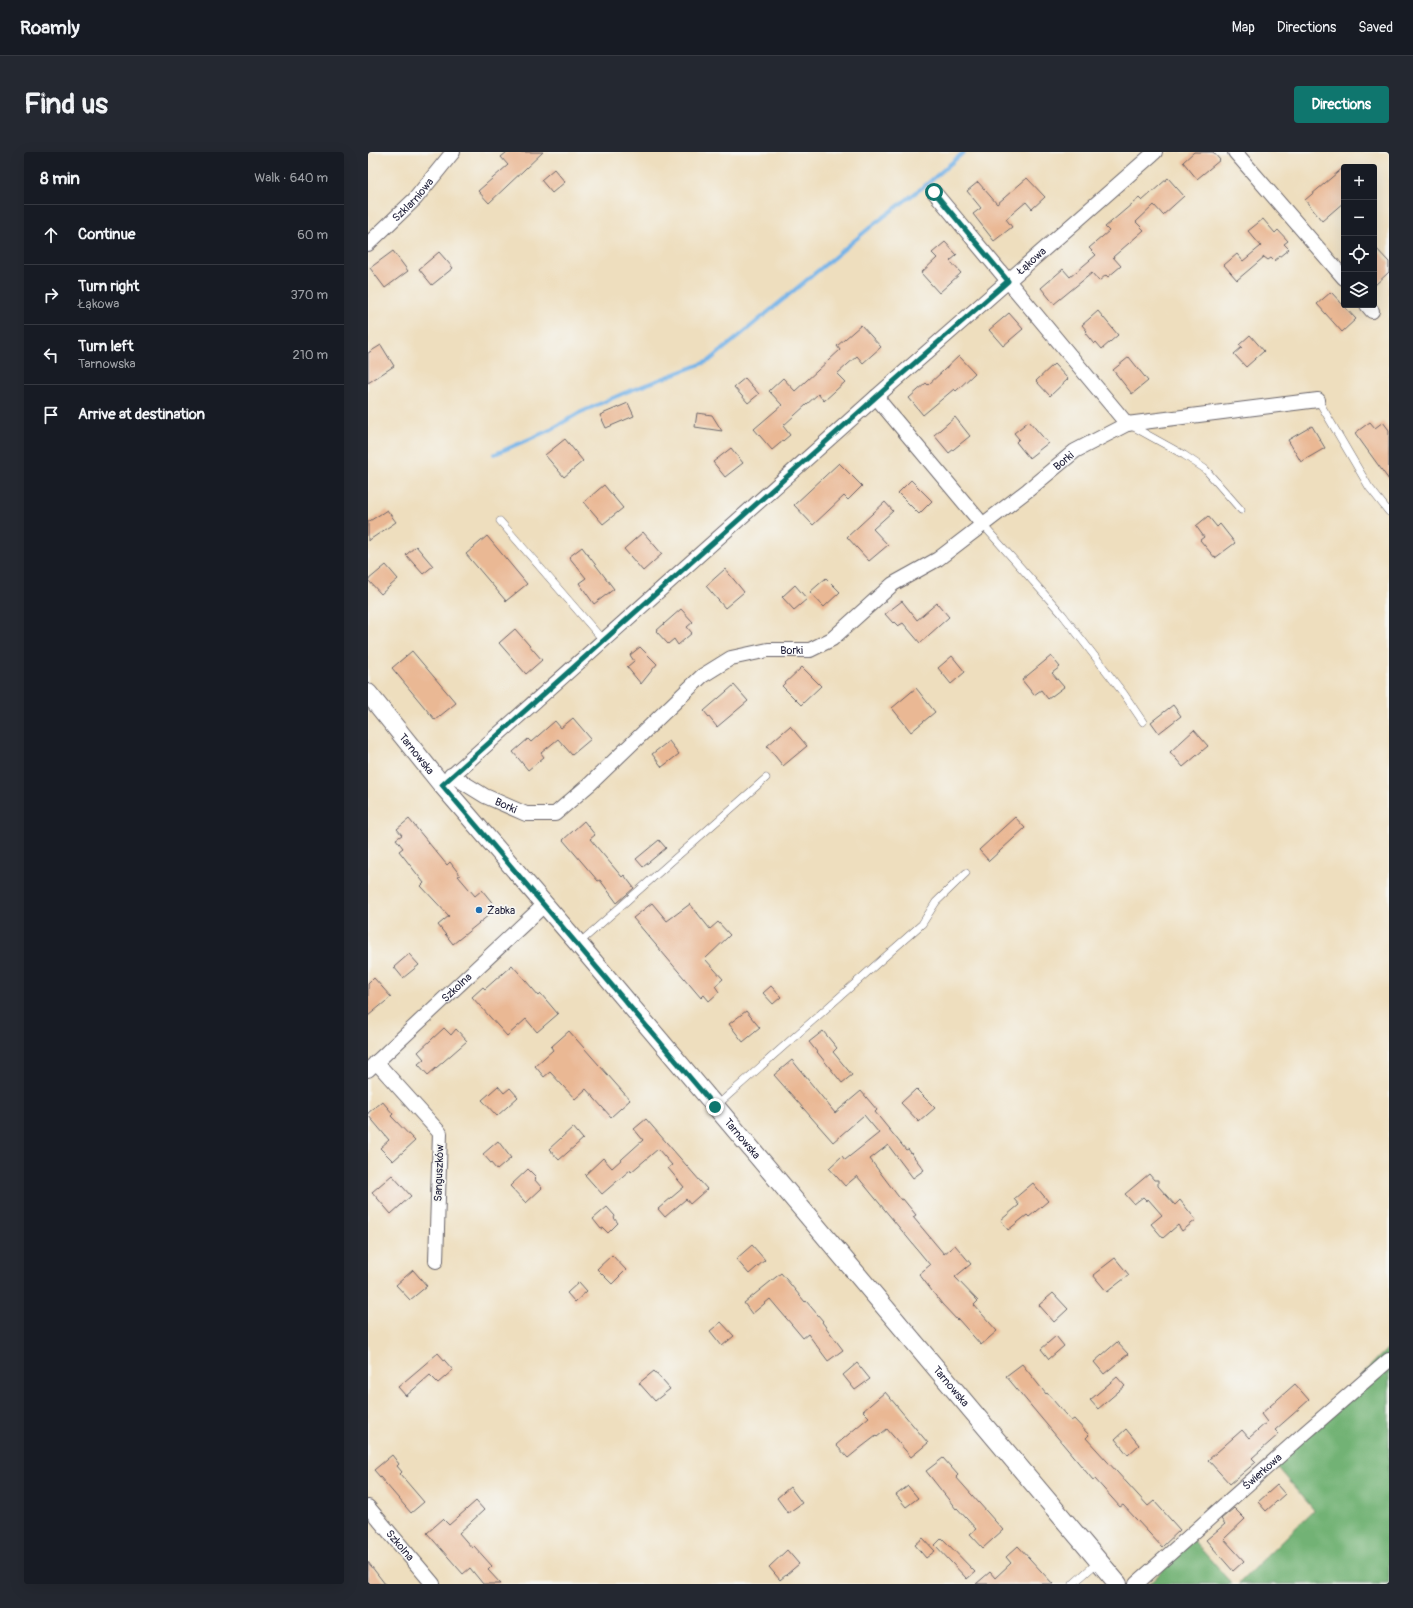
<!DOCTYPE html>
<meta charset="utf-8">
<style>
:root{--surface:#171b24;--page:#242831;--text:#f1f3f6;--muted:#9ea1a6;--line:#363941;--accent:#0f766e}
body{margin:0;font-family:Pangolin,sans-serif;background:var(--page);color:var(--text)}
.controls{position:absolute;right:12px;top:12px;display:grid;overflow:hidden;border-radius:4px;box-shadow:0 4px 16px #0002}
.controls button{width:36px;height:36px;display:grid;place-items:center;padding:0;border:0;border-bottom:1px solid var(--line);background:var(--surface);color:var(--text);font:20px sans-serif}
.stop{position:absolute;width:12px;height:12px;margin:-9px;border:3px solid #0f766e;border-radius:50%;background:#fff}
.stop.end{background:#0f766e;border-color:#fff;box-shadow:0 1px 4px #0008}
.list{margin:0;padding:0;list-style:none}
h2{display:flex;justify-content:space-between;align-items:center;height:52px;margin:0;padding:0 16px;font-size:17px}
h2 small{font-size:13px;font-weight:400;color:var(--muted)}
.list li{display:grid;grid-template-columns:26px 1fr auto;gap:12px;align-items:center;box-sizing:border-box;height:60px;padding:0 16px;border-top:1px solid var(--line)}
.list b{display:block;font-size:15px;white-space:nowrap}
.list p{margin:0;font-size:13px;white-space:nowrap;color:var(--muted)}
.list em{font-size:13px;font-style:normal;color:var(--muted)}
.icon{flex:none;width:22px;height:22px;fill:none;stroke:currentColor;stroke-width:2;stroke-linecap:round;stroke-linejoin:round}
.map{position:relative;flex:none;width:1021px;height:1432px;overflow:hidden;border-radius:4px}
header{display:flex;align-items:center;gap:24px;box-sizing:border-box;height:56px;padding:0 20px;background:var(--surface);border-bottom:1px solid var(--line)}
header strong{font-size:19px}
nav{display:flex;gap:22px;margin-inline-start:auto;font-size:14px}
.intro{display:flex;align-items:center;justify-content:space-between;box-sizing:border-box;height:96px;padding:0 24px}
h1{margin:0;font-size:28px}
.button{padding:10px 18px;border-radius:4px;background:var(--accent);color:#fff;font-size:14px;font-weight:700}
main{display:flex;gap:24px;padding:0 24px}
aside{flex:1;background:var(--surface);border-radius:4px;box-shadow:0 4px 16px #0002}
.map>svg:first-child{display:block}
.forest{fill:#72b275;stroke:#4a6a58}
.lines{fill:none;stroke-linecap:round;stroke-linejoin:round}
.stream{stroke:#75b3e8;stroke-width:4}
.building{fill:#eab894}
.service-casing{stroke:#696469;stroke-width:8}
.minor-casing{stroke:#696469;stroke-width:16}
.tertiary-casing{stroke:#696469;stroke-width:20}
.service{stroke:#fff;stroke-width:7}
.minor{stroke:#fff;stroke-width:14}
.tertiary{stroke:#fff;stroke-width:18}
.route{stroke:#0f766e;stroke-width:5}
.poi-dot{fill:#1f6fb2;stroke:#f6f6f2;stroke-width:1.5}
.labels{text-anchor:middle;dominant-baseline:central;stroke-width:3.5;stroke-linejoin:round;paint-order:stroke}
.street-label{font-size:11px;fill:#22223b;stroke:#f6f6f2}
.poi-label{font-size:11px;fill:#22223b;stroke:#f6f6f2;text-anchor:start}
</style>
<header>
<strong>Roamly</strong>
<nav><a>Map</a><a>Directions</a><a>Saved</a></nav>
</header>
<div class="intro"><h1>Find us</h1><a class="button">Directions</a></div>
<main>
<aside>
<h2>8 min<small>Walk · 640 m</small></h2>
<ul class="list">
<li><svg class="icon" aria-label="ahead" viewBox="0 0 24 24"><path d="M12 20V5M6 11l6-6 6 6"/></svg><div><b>Continue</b></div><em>60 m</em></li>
<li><svg class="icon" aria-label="right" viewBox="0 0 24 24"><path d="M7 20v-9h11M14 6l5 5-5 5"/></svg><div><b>Turn right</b><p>Łąkowa</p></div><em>370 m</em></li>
<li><svg class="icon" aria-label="left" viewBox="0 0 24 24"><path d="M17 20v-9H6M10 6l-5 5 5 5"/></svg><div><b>Turn left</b><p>Tarnowska</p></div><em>210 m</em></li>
<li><svg class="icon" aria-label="arrive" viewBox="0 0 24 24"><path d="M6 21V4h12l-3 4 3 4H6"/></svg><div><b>Arrive at destination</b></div></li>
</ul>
</aside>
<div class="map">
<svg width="1021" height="1432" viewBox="0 0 1021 1432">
<rect width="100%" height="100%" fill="#f6f6f2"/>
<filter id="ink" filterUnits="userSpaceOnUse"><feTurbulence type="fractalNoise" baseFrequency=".025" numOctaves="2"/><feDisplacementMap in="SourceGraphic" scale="8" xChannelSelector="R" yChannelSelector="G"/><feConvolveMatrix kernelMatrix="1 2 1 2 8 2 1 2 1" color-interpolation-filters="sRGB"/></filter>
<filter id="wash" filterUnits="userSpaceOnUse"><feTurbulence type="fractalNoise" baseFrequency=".012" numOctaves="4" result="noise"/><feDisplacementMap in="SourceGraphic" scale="16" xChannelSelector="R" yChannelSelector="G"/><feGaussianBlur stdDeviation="0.9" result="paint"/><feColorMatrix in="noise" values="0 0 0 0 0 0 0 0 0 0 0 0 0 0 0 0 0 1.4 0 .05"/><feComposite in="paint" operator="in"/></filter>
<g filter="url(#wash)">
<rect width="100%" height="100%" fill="#eedebe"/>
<!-- forest -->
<g class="forest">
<polygon points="1021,1195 1021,1432 870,1432 946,1358 907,1312"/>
<polygon points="825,1388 864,1432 781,1432"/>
</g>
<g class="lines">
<!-- stream -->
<polyline class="stream" points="127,302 182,278 211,261 256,241 341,209 505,73 559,32 596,0"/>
</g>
<g id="blocks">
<!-- building -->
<g class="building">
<polygon points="139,0 175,0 121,51 110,39 140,13 133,5"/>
<polygon points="826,0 845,0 852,8 829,27 815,10"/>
<polygon points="976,15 976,50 954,69 937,48"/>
<polygon points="186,17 197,30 184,41 173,28"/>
<polygon points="659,26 677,45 664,57 658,50 638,67 644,75 626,89 605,62 613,56 599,39 610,30 629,52"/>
<polygon points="800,26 816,44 795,63 786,53 768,70 776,78 745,105 753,114 740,125 738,123 731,129 724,121 686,152 673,136 695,117 702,125 728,103 721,96 741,79 737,75 771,46 774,49"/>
<polygon points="895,67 907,81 910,78 920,89 916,92 921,97 906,109 903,106 900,108 896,105 869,128 856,113 869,102 875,109 893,94 880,79"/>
<polygon points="577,90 589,103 582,109 593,121 571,141 553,121 569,106 564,101"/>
<polygon points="1006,94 1021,110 1021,120 1006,134"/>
<polygon points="25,99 40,119 17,136 2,116"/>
<polygon points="71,100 85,116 64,133 51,117"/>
<polygon points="963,140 988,167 974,180 949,152"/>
<polygon points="730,159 750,183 734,197 728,190 726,192 717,181 719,179 714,173"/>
<polygon points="641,161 655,177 635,194 621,178"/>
<polygon points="493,173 513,195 495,211 489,204 469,222 477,230 456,249 450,242 415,274 422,283 404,298 386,277 414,253 401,239 415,226 427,239 472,198 469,194"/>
<polygon points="882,183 896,199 878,215 866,202 874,195 871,193"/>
<polygon points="13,193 26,214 0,231 0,201"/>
<polygon points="591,204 607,221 588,239 586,237 555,263 541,246 558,231 560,233"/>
<polygon points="761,205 780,229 764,242 745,218"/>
<polygon points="686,212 700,227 682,244 668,229"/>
<polygon points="377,226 391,242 380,251 366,235"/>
<polygon points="260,251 266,264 238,276 232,263"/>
<polygon points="329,261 344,263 354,279 327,275"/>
<polygon points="587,265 602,284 581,301 566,283"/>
<polygon points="661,269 680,291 661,306 648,290 651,287 646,281"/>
<polygon points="1002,270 1007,276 1015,270 1021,278 1021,328 987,281"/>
<polygon points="944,274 957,296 933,310 920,288"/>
<polygon points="197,287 215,309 196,325 177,303"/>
<polygon points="363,296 375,311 357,325 345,310"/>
<polygon points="471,311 494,334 480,348 476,344 445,373 426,353"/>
<polygon points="543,328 564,349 551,362 530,341"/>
<polygon points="236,333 255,356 235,372 216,350"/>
<polygon points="517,350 525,359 505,377 520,393 501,409 479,385"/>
<polygon points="19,358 28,370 0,389 0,370"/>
<polygon points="840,364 849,375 852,372 867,391 847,406 832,388 836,385 828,374"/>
<polygon points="275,380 294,402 275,419 256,397"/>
<polygon points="119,384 159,432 138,449 98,402"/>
<polygon points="48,394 65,414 55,422 38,403"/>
<polygon points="214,395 246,437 226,452 211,431 218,426 201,405"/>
<polygon points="18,413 30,427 13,442 0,428"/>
<polygon points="357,417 376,440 357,456 338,434"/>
<polygon points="458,426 472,440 456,455 442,440"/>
<polygon points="427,433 439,447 426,458 414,445"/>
<polygon points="534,449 549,468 569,451 581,465 552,491 535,471 530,474 526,470 525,471 517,462"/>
<polygon points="313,457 325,470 319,475 324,481 310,493 306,487 300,492 288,479"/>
<polygon points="147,477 174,508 158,522 131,491"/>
<polygon points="272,495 289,512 273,532 259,515 266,509 262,503"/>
<polygon points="44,499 88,551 67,568 24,516"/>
<polygon points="584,504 597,520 583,532 570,516"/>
<polygon points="683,504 692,515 684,521 696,535 680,547 673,538 666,543 654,528"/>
<polygon points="434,515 453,534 433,553 414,534"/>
<polygon points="366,533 380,549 349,575 336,559"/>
<polygon points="548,536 567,560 543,580 524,556"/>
<polygon points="805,553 813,564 791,581 783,570"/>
<polygon points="205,566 223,587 204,603 190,587 173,601 176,605 160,618 145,600 160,587 163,590 187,569 193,576"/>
<polygon points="422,574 439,594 415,614 399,594"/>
<polygon points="826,578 840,594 815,615 802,600"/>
<polygon points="301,589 311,602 294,615 284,602"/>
<polygon points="647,665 657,676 621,709 611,698"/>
<polygon points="41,667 79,713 82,710 92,723 90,724 107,744 114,738 127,754 119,761 121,763 85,792 70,773 81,764 53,734 56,731 31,699 35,696 28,687 34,683 29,677"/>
<polygon points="216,669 227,683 222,687 254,725 256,723 266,736 249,751 232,728 230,729 195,688"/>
<polygon points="291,688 298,696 275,715 268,707"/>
<polygon points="284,751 299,769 322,752 342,777 350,770 362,783 337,807 355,827 347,834 351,840 341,849 336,843 333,846 265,766"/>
<polygon points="41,802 51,813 35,826 26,815"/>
<polygon points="144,813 171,844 173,842 190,862 169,880 158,867 139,884 104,845 115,835 117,837"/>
<polygon points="6,826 23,845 0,864 0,832"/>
<polygon points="403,834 413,845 405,852 395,841"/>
<polygon points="378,859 392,876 375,890 361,872"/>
<polygon points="76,876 83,883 88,877 99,889 60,923 50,912 56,907 50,900"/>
<polygon points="201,879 262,948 243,965 218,937 207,947 182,920 176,925 167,914 185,898 183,895"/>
<polygon points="455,879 469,896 465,900 484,923 474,931 441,890"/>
<polygon points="424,908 467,961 493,939 509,958 507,960 538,998 540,997 556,1018 545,1026 520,993 502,1007 533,1048 535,1047 548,1063 545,1065 576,1102 587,1093 603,1112 587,1125 610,1149 606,1153 629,1179 613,1193 590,1167 589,1168 574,1152 551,1122 562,1113 489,1024 477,1034 461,1016 474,1004 477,1008 511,981 496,963 465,990 406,923"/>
<polygon points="130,934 136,941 142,936 150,945 129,964 114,948"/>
<polygon points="548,937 567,956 551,970 533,951"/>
<polygon points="14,949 25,962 23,964 47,989 25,1009 12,996 21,988 0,963 0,961"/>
<polygon points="278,967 339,1037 322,1052 318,1047 297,1065 290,1057 316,1035 300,1016 304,1013 290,997 263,1020 262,1018 234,1042 217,1023 235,1006 244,1016 275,988 266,977"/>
<polygon points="205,975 215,987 191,1008 181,997"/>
<polygon points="130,989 143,1006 129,1018 115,1002"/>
<polygon points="160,1017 168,1025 166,1027 174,1036 158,1051 142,1034"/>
<polygon points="781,1022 786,1028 790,1028 790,1034 807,1053 812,1048 828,1068 814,1079 810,1073 795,1086 783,1072 794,1063 780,1047 779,1049 775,1045 766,1052 757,1042"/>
<polygon points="24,1023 43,1044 23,1062 4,1040"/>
<polygon points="665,1031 680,1049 661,1065 659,1063 640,1078 633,1068 651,1053 646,1047"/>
<polygon points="239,1055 247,1064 246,1066 250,1071 240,1081 235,1076 233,1077 225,1067"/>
<polygon points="384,1093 397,1108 381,1122 368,1107"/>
<polygon points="244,1103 258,1118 244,1132 229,1117"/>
<polygon points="747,1106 761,1123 739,1140 725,1123"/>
<polygon points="45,1118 59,1134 42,1148 28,1133"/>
<polygon points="413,1121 437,1150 438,1149 455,1169 454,1170 475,1198 460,1209 440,1182 435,1186 402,1147 384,1162 376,1151"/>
<polygon points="211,1130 219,1139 207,1150 199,1141"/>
<polygon points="685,1141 700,1157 686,1170 671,1153"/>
<polygon points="353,1170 366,1184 354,1194 342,1179"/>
<polygon points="688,1184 696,1194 681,1207 673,1197"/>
<polygon points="749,1190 760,1202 736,1222 726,1210"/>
<polygon points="70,1201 85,1218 70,1231 62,1223 38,1244 30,1235"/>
<polygon points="489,1211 502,1227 487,1238 475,1223"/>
<polygon points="654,1212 678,1242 679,1241 703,1269 706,1267 721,1283 718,1286 780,1354 786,1349 812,1378 794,1395 755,1353 752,1355 727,1327 725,1328 638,1224"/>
<polygon points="286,1219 302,1237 287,1249 271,1231"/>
<polygon points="749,1225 757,1234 730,1257 722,1248"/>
<polygon points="927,1232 941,1248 907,1278 911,1282 884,1306 888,1310 862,1332 840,1308 874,1278 881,1286 899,1270 893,1262"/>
<polygon points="517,1240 560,1291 543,1305 519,1277 509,1285 508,1284 491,1297 480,1306 468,1293 501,1265 495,1259"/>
<polygon points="758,1277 771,1293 760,1303 747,1287"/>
<polygon points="24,1303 31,1312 29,1314 34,1320 32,1322 56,1350 43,1361 6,1318"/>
<polygon points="575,1306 590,1323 588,1325 635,1378 615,1396 602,1382 608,1377 589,1356 588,1357 558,1319"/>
<polygon points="909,1333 917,1342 898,1359 890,1350"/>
<polygon points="540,1334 550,1346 538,1355 528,1343"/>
<polygon points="422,1335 434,1351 420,1361 409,1346"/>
<polygon points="108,1349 116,1358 91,1381 104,1396 106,1394 124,1414 120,1418 133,1432 115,1432 102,1416 95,1422 59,1381 75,1367 81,1373"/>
<polygon points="866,1356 877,1367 856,1387 876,1409 865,1419 838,1388 857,1372 853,1367"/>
<polygon points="555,1386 567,1399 558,1406 547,1393"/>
<polygon points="574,1386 607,1420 599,1427 567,1393"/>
<polygon points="650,1394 685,1432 608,1432 622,1420 627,1426 643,1411 638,1405"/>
<polygon points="419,1398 431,1412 412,1428 401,1415"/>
<polygon points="0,1410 17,1432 0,1432"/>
</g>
</g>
</g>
<g filter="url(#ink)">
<use href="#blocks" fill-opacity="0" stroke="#696469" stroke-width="1"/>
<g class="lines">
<!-- service casing -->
<g class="service-casing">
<g id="service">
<polyline points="950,248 1001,335 1021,360"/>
<polyline points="762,273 816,303 837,317 873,358"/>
<polyline points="132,369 235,488"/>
<polyline points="615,373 694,462 756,542 775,570"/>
<polyline points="210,792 398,626"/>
<polyline points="347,955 554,772 568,750 598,721"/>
<polyline points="705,1432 730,1410"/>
</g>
</g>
<!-- minor casing -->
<g class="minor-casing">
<g id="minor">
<polyline points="867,0 976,126"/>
<polyline points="566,40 759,272"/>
<path id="s1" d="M0,92L47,47L85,0"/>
<polyline points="999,153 1004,159"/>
<polyline points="508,245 615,373"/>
<path id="s2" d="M83,623L117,644L158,662H187L223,631L334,524L363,506L400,498H442L464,487L525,432L570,407L660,338L707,299L759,272L950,248"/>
<path id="s3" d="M78,629L508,245L787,0"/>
<polyline points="8,910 72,981 68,1109"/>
<path id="s4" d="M0,918L176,753"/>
<path id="s5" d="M0,1355L65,1432"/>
<path id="s6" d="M768,1432L937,1281L1021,1208"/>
</g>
</g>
<!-- tertiary casing -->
<g class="tertiary-casing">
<g id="tertiary">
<path id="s7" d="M0,541L74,633L220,803L750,1432"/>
</g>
</g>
<!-- service -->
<use href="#service" class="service"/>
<!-- minor -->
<use href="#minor" class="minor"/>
<!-- tertiary -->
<use href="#tertiary" class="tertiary"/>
</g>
</g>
<g class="lines" filter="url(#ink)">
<!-- route -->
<polyline class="route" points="347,955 74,633 508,245 640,129 566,40"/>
</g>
<!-- markers -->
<circle class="poi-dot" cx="111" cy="758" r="4"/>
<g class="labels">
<!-- street labels -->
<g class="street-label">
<text stroke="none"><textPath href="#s1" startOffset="63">Szklarniowa</textPath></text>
<text stroke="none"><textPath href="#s3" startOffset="783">Łąkowa</textPath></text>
<text stroke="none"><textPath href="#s2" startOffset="747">Borki</textPath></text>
<text stroke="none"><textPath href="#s2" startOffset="411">Borki</textPath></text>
<text stroke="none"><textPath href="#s7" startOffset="78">Tarnowska</textPath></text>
<text stroke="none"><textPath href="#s2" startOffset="63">Borki</textPath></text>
<text stroke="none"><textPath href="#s4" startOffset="121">Szkolna</textPath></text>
<text stroke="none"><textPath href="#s7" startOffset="582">Tarnowska</textPath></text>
<text transform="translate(71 1021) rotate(-88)">Sanguszków</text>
<text stroke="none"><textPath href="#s7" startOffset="906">Tarnowska</textPath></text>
<text stroke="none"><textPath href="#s6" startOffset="169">Świerkowa</textPath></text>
<text stroke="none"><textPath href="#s5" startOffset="50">Szkolna</textPath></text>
</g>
<!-- poi labels -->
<g class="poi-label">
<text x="119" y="758">Żabka</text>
</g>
</g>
</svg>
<div class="controls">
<button>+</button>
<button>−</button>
<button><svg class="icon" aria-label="locate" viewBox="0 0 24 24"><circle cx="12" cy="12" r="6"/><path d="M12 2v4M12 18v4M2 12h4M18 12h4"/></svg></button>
<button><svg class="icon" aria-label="layers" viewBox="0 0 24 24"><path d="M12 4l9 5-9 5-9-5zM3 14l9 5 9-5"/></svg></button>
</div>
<div class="stop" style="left:566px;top:40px"></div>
<div class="stop end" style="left:347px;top:955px"></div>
</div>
</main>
